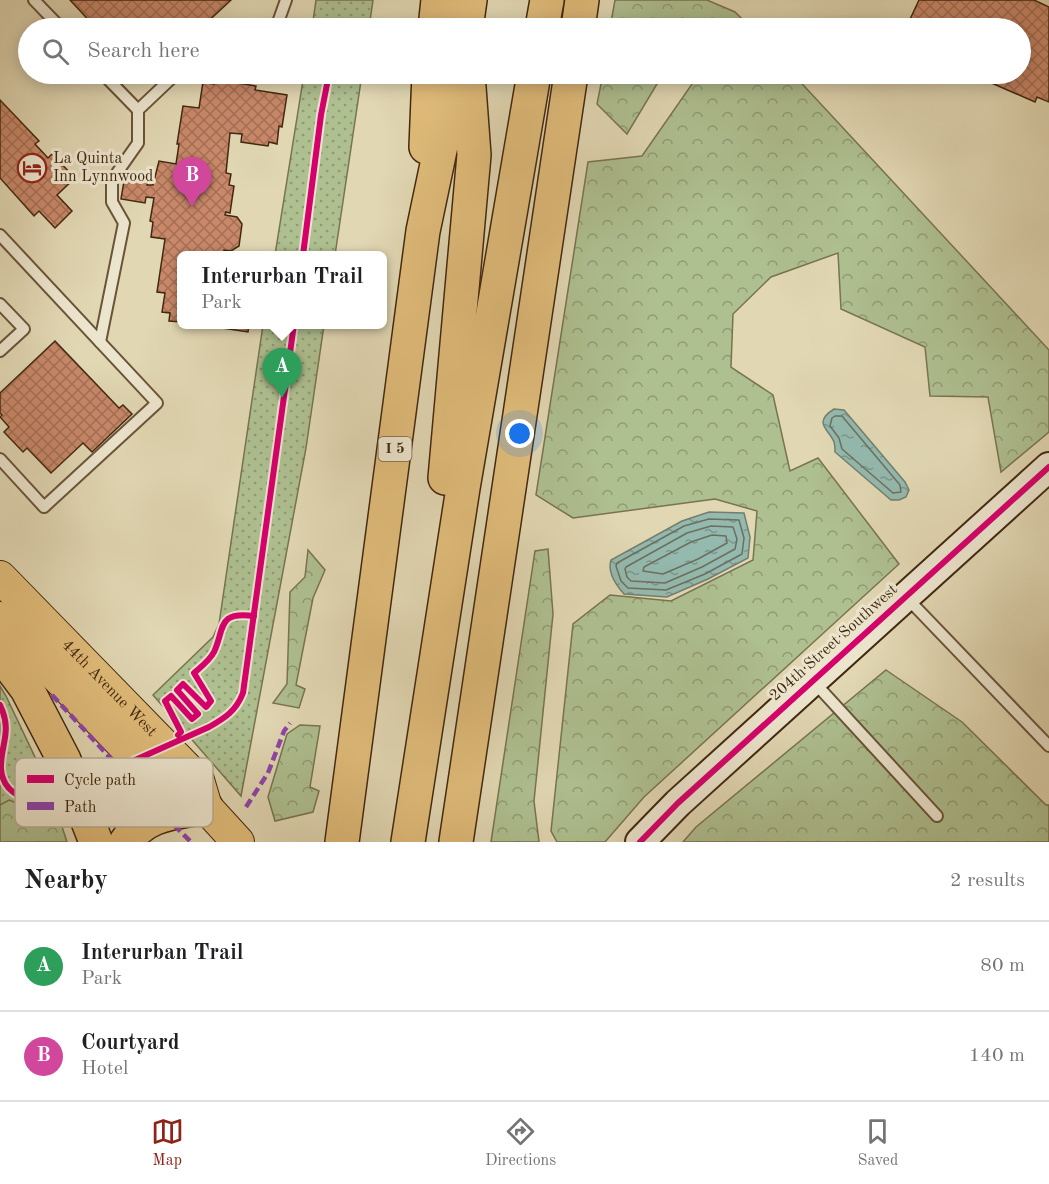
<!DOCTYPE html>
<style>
:root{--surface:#fff;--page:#f2f2f2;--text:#202124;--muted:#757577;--line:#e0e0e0;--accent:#8f2418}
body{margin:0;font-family:"Old Standard TT",serif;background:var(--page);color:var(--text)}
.you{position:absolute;left:520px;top:434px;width:21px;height:21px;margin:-15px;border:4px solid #fff;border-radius:50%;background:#1a73e8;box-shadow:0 0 0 9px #1a73e833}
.badge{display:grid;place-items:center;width:39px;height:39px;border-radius:50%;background:var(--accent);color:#fff;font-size:20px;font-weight:700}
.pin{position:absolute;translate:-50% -50px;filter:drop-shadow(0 2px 3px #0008)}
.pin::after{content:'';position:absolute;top:32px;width:21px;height:18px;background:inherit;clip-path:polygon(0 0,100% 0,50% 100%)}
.popup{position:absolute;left:177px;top:251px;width:210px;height:78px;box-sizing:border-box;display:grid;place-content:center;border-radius:9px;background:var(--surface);filter:drop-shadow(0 2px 4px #0005);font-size:20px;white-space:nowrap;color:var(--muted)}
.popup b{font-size:22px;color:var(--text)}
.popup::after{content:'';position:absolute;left:50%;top:100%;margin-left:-12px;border:12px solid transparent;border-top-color:var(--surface)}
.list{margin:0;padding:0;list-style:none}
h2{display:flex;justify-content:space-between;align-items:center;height:78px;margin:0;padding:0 24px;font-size:26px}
h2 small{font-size:20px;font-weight:400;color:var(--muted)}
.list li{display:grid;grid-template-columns:39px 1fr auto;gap:18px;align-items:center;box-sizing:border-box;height:90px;padding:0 24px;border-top:2px solid var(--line)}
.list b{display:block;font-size:22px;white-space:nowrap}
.list p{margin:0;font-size:20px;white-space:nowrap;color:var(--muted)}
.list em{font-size:20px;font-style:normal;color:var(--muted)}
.icon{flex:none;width:33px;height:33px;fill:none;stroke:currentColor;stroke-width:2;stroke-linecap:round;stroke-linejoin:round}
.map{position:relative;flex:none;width:1049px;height:842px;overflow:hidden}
.search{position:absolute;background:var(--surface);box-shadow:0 3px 15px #0003;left:18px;right:18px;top:18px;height:66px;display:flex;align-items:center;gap:15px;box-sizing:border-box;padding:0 21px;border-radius:33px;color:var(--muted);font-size:22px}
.sheet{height:258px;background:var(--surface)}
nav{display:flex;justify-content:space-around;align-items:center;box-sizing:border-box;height:84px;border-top:2px solid var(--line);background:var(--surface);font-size:16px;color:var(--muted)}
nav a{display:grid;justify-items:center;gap:3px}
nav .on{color:var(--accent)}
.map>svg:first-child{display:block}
.grass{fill:url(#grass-dots);stroke:#787450;stroke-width:1.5}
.forest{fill:url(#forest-crowns);stroke:#787450;stroke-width:1.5}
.water{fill:url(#water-ripples);stroke:#737f6e;stroke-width:1.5}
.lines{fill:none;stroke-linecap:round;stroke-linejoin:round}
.shore{stroke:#6b705e;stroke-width:1.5}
.building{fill:url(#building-cross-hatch);stroke:#42280f;stroke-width:1.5}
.lane-casing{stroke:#6a5438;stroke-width:14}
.secondary-casing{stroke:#42280f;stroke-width:32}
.primary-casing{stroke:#42280f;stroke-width:34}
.highway-casing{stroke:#42280f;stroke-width:36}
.lane{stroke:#ece5ce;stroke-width:10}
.secondary{stroke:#ece5ce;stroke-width:28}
.primary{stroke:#e0bc7a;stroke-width:32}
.highway{stroke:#e0bc7a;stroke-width:33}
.quiet{stroke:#8e44ad;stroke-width:4.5;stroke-dasharray:9 4.5;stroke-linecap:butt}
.cycleway-casing{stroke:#ece5ce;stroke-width:10}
.cycleway{stroke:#d6006c;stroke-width:6}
.labels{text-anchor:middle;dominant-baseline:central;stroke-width:6;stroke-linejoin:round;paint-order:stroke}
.shield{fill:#ece5ce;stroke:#756148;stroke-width:1.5}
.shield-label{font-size:15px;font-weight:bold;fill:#42280f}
.poi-label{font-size:16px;fill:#42280f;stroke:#ece5ce;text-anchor:start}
.street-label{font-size:16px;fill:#42280f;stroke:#ece5ce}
.key{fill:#ece5ce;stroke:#b9ac95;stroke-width:1.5}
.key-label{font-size:16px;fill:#42280f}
</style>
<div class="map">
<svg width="1049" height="842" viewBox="0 0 1049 842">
<defs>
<pattern id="grass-dots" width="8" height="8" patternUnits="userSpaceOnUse" patternTransform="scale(1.5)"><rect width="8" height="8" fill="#aebf90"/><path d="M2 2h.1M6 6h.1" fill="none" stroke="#8f9b74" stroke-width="1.8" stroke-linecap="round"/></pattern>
<pattern id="forest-crowns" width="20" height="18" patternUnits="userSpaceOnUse" patternTransform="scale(1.5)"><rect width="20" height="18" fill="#aebf90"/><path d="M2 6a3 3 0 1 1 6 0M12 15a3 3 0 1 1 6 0" fill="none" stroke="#8f9b74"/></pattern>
<pattern id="water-ripples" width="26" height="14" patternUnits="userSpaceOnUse" patternTransform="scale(1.5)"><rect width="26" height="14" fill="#94b9ae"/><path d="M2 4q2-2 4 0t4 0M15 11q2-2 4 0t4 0" fill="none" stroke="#7a968c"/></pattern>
<pattern id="building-cross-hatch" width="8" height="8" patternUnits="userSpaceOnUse" patternTransform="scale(1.5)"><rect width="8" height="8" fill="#c88869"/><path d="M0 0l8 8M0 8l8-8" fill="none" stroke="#a46f55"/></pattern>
</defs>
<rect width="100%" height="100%" fill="#e1d7b3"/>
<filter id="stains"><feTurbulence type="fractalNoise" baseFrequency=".00333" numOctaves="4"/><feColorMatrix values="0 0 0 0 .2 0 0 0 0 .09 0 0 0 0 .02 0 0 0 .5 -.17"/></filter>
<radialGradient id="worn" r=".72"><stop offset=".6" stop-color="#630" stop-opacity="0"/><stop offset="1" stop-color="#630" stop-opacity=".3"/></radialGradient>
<!-- grass -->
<g class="grass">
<polygon points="316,0 373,0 369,28 312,28"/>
<polygon points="304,74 362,74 335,255 275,255"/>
<polygon points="263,325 324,325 306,448 241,796 153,695 213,637 219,624"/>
<polygon points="0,686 6,696 63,816 11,842 0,842"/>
</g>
<!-- forest -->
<g class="forest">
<polygon points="615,0 707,0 735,12 751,28 610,28"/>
<polygon points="603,74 663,74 627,134 597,104"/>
<polygon points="699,74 793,74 1049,350 1049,432 1001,472 988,397 930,396 925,347 841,309 838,253 771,277 733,314 731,367 773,395 790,471 818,458 899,564 644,797 605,842 557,842 551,831 573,624 610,595 671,601 753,560 757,511 715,499 573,518 536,495 588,162 642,156"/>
<polygon points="548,549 553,614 534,801 539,842 491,842 535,551"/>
<polygon points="308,550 325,570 313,598 296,685 305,689 299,708 273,703 287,684 290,592 305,577"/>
<polygon points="886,670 962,722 1046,805 1049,805 1049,842 683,842 696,827"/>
<polygon points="300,725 320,726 310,787 319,791 313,812 275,821 268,797 287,734"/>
<polygon points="9,800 32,809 55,805 67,842 0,842 0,805"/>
</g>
<!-- water -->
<g class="water">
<path d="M834,409L844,410L905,482L909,490L906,497L899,500H891L835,452C835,449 835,445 834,442C829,429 812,423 834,409Z"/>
<path d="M709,512L744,513L750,537L748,558L708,579L667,597L624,594C616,585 607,572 611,560L682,521Z"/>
</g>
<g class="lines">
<!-- shore -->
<g class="shore">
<polygon points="835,416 842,416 900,485 901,492 893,493 842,449 839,438 830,426 832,418"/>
<polygon points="709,519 739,520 744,538 742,554 705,574 666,590 628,588 621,581 616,566 617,563 684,526"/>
<polygon points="711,526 733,527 737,539 735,549 702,567 665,583 631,581 627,577 625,569 626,567 687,533"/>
<polygon points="712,535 726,536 727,543 698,559 663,574 643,571 644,567 691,542"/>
</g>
</g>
<!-- building -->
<g class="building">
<polygon points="70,0 231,0 201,28 96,28"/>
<polygon points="919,0 1034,0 1049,7 1049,102 1037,97 1035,102 971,74 1020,74 1020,28 906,28"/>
<polygon points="214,79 256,86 255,90 287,95 282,127 279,126 277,144 269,142 268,146 241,142 242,134 230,133 226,173 231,174 229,185 234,186 230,213 226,212 225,215 237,217 242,224 239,246 231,251 224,250 223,255 182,255 182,322 169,321 170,313 162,312 165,293 157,292 165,239 151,237 153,222 150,221 154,198 146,197 145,203 121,199 125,175 148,179 147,185 153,185 159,161 176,164 179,144 177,144 183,106 199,108 203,82 214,84"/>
<polygon points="0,100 39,141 35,144 48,158 52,154 75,178 57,195 72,211 55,228 39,211 34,216 0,178"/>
<polygon points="196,324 249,324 248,332"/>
<polygon points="55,341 119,408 123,405 132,414 92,452 83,443 51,473 27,448 23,452 4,432 9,427 0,417 2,415 0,413 0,393"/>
</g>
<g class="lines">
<!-- lane casing -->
<g class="lane-casing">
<g id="lane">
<polyline points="34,0 61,28"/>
<polyline points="276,28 286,0"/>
<polyline points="138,110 176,74"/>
<polyline points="0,235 157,403 44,507 0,459"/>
<polyline points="0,304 24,329 0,351"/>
<polyline points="100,342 124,223 112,202 112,180 138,143 138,110 103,74"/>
<polyline points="906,597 1049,746"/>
<polyline points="813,681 937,816"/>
</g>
</g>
<!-- secondary casing -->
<g class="secondary-casing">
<polyline id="secondary" points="640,842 678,803 1049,467"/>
</g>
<!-- primary casing -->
<g class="primary-casing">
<g id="primary">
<path id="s1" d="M0,577L198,780L206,807"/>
<polyline points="0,618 171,794 206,807 238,842"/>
</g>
</g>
<!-- highway casing -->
<g class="highway-casing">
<g id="highway">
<polyline points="435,28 438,0"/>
<polyline points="466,28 470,0"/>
<polyline points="542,28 547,0"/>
<polyline points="578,28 582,0"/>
<polyline points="426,147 429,74"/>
<polyline points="445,478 474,155 468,74"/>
<polyline points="0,653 27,689 64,760 96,842"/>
<path d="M126,842C145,813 175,813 206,807"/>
<polyline points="342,842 423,231 456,74"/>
<polyline points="408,842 463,488 534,74"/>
<polyline points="456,842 571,74"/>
</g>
</g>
<!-- lane -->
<use href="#lane" class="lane"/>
<!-- secondary -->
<use href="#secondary" class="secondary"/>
<!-- primary -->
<use href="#primary" class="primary"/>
<!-- highway -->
<use href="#highway" class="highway"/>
<!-- quiet -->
<g class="quiet">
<polyline points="52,695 151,802"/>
<polyline points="246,807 268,773 284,731 290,723"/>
<polyline points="174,825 191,842"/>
</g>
<!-- cycleway casing -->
<g class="cycleway-casing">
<g id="cycleway">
<polyline points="303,255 321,115 329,74"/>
<path d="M0,705C13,732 0,745 1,769C3,794 29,805 50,798L209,727C225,718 236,711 243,693L294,324"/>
<path d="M178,735L181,732L165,701L171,696L192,719L198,714L177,690L183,684L206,707L211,701L194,673C201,667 210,660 214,652C225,628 217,611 254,616"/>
<polyline points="640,842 678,803 1049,467"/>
</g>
</g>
<!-- cycleway -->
<use href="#cycleway" class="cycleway"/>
</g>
<!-- icons -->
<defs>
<g id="hotel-ring" transform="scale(1.5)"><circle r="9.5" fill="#ece5ce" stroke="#8f2418" stroke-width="1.5"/><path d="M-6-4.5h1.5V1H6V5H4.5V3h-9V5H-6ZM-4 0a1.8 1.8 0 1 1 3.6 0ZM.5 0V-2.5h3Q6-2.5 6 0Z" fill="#8f2418"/></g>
</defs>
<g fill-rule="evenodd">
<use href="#hotel-ring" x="32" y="168"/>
</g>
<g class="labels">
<!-- shield labels -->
<rect class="shield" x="378.5" y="437" width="33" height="24" rx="4.5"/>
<g class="shield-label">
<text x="395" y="449">I 5</text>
</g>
<!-- poi labels -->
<g class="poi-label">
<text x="53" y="159">La Quinta<tspan x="53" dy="18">Inn Lynnwood</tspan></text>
</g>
<!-- street labels -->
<g class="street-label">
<text transform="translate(834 643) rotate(-42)">204th Street Southwest</text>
<text stroke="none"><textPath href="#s1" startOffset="156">44th Avenue West</textPath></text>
</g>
</g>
<!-- legend -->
<rect x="15" y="758" width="198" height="69" rx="9" class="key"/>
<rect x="27" y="775" width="27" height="8" fill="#d6006c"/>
<rect x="27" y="802" width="27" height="8" fill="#8e44ad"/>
<g class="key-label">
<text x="64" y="785">Cycle path</text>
<text x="64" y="812">Path</text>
</g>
<rect width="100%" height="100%" filter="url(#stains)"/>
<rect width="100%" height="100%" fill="url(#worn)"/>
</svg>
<div class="you"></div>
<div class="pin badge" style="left:282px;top:398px;background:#2e9e5b">A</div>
<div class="popup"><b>Interurban Trail</b>Park</div>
<div class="pin badge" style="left:192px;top:207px;background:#d1479c">B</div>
<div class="search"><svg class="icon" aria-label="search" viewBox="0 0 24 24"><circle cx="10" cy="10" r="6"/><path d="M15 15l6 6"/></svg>Search here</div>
</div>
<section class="sheet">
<h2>Nearby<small>2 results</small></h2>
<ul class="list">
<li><span class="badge" style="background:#2e9e5b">A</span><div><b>Interurban Trail</b><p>Park</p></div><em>80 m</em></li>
<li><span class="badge" style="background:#d1479c">B</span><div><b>Courtyard</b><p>Hotel</p></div><em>140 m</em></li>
</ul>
</section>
<nav>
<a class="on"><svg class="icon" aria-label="map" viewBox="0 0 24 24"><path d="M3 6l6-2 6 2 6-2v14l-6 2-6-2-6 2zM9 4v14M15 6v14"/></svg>Map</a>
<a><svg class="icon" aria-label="directions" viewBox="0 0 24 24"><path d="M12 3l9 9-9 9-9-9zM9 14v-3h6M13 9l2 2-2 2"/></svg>Directions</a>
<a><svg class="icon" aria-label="saved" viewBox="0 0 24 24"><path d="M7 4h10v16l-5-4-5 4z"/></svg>Saved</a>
</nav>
